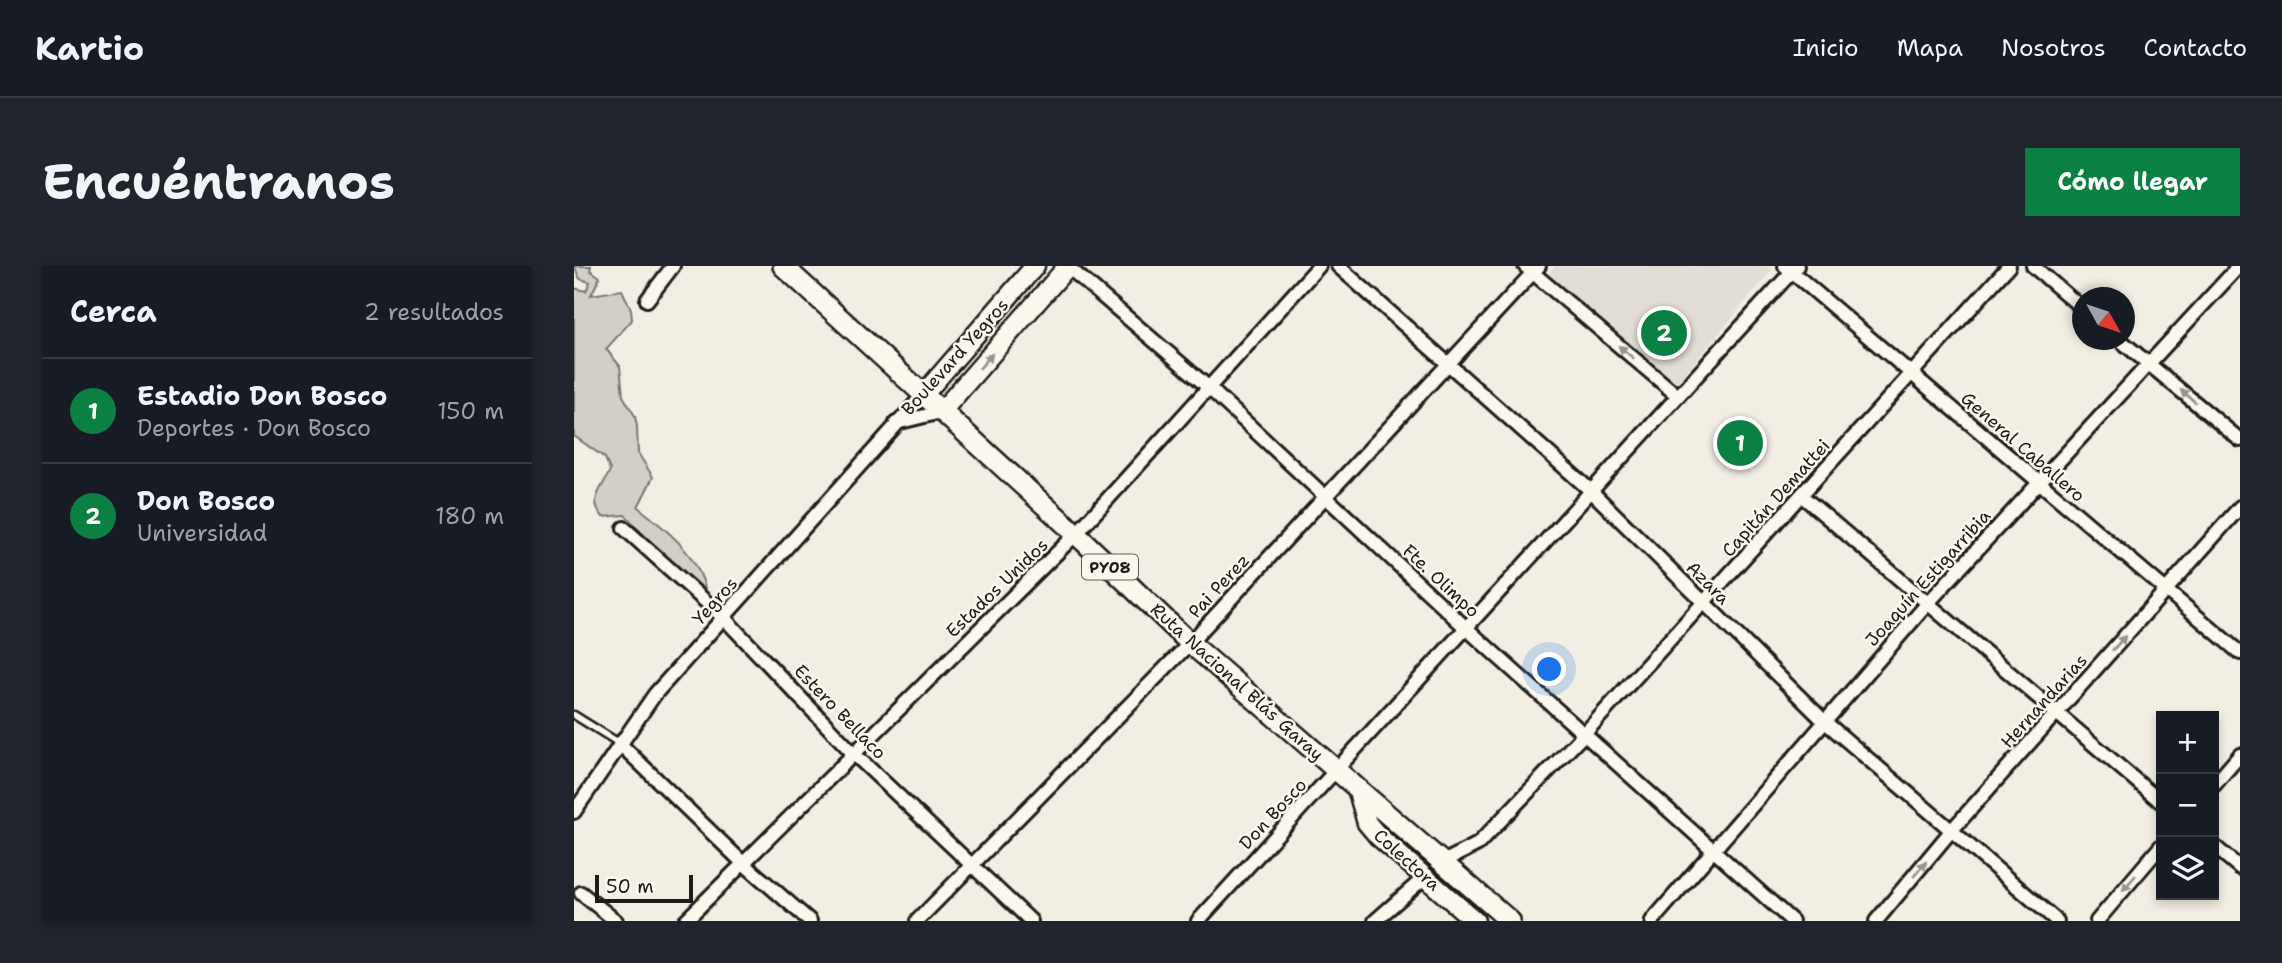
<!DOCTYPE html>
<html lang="es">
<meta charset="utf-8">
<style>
:root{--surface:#171b24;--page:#20242c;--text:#f1f3f6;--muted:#9ea1a6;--line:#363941;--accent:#0b8043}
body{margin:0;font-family:"Shantell Sans",sans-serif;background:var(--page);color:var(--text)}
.controls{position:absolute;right:21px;bottom:21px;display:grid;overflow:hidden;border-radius:0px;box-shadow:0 4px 10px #0003}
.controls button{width:63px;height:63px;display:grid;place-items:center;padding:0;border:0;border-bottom:2px solid var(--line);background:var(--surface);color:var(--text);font:35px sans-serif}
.compass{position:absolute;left:1498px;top:21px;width:63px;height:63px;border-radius:50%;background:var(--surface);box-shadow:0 4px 10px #0003;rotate:130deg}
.scale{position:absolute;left:21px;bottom:18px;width:98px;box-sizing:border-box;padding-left:7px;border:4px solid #1c1c1c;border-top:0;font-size:19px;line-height:24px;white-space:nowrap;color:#1c1c1c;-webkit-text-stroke:5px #fbf7ec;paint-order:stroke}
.you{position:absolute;left:976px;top:404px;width:24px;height:24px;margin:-18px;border:5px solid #fff;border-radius:50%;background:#1a73e8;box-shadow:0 0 0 10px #1a73e833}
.badge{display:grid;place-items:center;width:46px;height:46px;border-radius:50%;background:var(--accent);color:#fff;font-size:23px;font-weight:700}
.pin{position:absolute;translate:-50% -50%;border:4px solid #fff;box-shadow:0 2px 7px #0006}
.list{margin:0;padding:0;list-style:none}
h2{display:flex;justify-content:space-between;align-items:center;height:91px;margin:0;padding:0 28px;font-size:30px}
h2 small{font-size:23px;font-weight:400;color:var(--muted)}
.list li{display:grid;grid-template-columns:46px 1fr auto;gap:21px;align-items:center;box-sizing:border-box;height:105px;padding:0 28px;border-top:2px solid var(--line)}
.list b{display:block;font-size:26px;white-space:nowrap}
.list p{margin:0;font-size:23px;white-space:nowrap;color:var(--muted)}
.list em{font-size:23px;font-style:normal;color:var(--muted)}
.icon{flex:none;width:38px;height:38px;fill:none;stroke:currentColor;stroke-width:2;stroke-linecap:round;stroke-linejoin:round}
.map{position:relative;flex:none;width:1666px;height:655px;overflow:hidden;border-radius:0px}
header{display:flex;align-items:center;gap:42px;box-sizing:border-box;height:98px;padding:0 35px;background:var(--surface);border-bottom:2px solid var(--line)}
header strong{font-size:33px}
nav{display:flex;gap:38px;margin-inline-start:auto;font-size:24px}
.intro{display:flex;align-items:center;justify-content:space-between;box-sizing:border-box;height:168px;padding:0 42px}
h1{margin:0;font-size:49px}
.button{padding:18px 32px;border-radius:0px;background:var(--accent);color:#fff;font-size:24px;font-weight:700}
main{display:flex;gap:42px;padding:0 42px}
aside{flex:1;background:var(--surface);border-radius:0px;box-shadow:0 4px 10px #0003}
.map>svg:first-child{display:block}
.built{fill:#e2ded5}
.green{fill:#d2cfc6;stroke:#777671;stroke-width:2}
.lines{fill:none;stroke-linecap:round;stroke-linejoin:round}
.service-casing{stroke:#1c1c1c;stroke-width:11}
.minor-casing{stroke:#1c1c1c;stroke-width:18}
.secondary-casing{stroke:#1c1c1c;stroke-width:23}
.trunk-casing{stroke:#1c1c1c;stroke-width:24}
.service{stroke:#fbf7ec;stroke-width:6}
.minor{stroke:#fbf7ec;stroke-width:12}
.secondary{stroke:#fbf7ec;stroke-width:18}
.trunk{stroke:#fbf7ec;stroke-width:19}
.oneway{fill:#97948e}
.labels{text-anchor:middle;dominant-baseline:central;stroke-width:5;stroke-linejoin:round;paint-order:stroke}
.shield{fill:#fbf7ec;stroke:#5f5e5a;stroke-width:2}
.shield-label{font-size:16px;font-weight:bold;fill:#1c1c1c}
.street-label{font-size:18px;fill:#1c1c1c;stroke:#fbf7ec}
</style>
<header>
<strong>Kartio</strong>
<nav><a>Inicio</a><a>Mapa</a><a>Nosotros</a><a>Contacto</a></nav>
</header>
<div class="intro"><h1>Encuéntranos</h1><a class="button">Cómo llegar</a></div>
<main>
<aside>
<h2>Cerca<small>2 resultados</small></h2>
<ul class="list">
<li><span class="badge">1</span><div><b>Estadio Don Bosco</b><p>Deportes · Don Bosco</p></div><em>150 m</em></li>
<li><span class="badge">2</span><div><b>Don Bosco</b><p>Universidad</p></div><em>180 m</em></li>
</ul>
</aside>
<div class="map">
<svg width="1666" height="655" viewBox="0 0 1666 655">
<rect width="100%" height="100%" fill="#f2eee4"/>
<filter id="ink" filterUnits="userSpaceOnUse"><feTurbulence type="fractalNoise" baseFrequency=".0143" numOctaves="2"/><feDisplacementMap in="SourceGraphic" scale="14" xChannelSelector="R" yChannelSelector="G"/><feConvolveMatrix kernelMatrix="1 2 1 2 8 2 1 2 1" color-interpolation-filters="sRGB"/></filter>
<g filter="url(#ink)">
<!-- built -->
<polygon class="built" points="981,0 1193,0 1198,4 1100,121 970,13"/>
<!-- green -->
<path class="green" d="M0,0H17L16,4L26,11L17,29L48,24L57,43L58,54L32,83L46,100L49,130L61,150L63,161L64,187L79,211L64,241C93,264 123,287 132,325C102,318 74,270 51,249L29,251C13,233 29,223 36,204L31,192L0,170V22L12,25L16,16L6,13Z"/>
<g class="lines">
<!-- service casing -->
<g class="service-casing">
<polyline id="service" points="0,449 45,477"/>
</g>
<!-- minor casing -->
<g class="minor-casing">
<g id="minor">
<polyline points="493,0 634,121 892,362 1218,655"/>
<polyline points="764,0 1016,224 1250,455 1483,655"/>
<polyline points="951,0 1104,130"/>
<polyline points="1211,0 1666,387"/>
<polyline points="1459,0 1508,42"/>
<polyline points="73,34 99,0"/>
<polyline points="1546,74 1666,174"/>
<polyline points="322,157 367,146"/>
<polyline points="1228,230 1587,536"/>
<polyline points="50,262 150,352 279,487 457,655"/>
<polyline points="45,477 169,597 236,655"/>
<polyline points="1640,519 1666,489"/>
<polyline points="0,546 81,428 350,128"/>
<polyline points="1640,580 1666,602"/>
<polyline points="869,596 904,578 1011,467 1435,0"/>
<polyline points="7,627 42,655"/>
<polyline points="111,655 502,268 745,0"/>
<polyline points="343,655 616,377 965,0"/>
<polyline points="624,655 1223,0"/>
<polyline points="801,655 851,611"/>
<polyline points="1078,655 1354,337 1665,0"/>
<polyline points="1302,655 1377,565 1666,241"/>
<polyline points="1523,655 1587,580"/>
</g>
</g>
<!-- secondary casing -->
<g class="secondary-casing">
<g id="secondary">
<polyline points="350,128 461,0"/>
<polyline points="367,146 494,0"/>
<polyline points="783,522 793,557 804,570 901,655"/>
</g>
</g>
<!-- trunk casing -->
<g class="trunk-casing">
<polyline id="trunk" points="209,0 502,268 616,377 936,655"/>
</g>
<!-- service -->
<use href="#service" class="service"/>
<!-- minor -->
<use href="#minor" class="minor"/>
<!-- secondary -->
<use href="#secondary" class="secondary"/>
<!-- trunk -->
<use href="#trunk" class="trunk"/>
</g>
<!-- one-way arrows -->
<defs><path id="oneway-solid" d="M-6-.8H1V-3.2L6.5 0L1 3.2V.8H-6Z" transform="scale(1.75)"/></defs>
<g class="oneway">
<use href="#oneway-solid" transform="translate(1052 86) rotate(-140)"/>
<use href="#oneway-solid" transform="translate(412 95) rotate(-49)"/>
<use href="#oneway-solid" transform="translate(1614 130) rotate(-140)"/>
<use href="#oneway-solid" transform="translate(1545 377) rotate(-48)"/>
<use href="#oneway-solid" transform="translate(1346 603) rotate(-50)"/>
<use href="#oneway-solid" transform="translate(1555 617) rotate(131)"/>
</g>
</g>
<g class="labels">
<!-- shield labels -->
<rect class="shield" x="508" y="288.5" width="56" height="25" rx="5"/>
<g class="shield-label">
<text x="536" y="301">PY08</text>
</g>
<!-- street labels -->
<g class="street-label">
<text transform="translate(381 91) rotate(-48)">Boulevard Yegros</text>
<text transform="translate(1449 181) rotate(41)">General Caballero</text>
<text transform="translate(1202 232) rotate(-48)">Capitán Demattei</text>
<text transform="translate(1354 312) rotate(-48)">Joaquín Estigarribia</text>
<text transform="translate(867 315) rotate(43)">Fte. Olimpo</text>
<text transform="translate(1134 317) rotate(45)">Azara</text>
<text transform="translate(645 320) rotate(-47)">Pai Perez</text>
<text transform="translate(423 322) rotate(-44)">Estados Unidos</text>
<text transform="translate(141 335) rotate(-48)">Yegros</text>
<text transform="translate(663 416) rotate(42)">Ruta Nacional Blás Garay</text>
<text transform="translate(1470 435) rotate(-48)">Hernandarias</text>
<text transform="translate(266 446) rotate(46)">Estero Bellaco</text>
<text transform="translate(699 548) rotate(-47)">Don Bosco</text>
<text transform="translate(833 594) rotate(42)">Colectora</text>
</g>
</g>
</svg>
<div class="controls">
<button>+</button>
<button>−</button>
<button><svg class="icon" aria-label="layers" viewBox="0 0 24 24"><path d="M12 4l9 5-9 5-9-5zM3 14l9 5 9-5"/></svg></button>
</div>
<svg class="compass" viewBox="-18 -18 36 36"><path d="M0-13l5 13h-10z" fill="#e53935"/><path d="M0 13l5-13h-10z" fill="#9ea1a6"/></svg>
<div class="scale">50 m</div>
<div class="you"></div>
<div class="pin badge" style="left:1166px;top:177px">1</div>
<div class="pin badge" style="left:1090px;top:67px">2</div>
</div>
</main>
